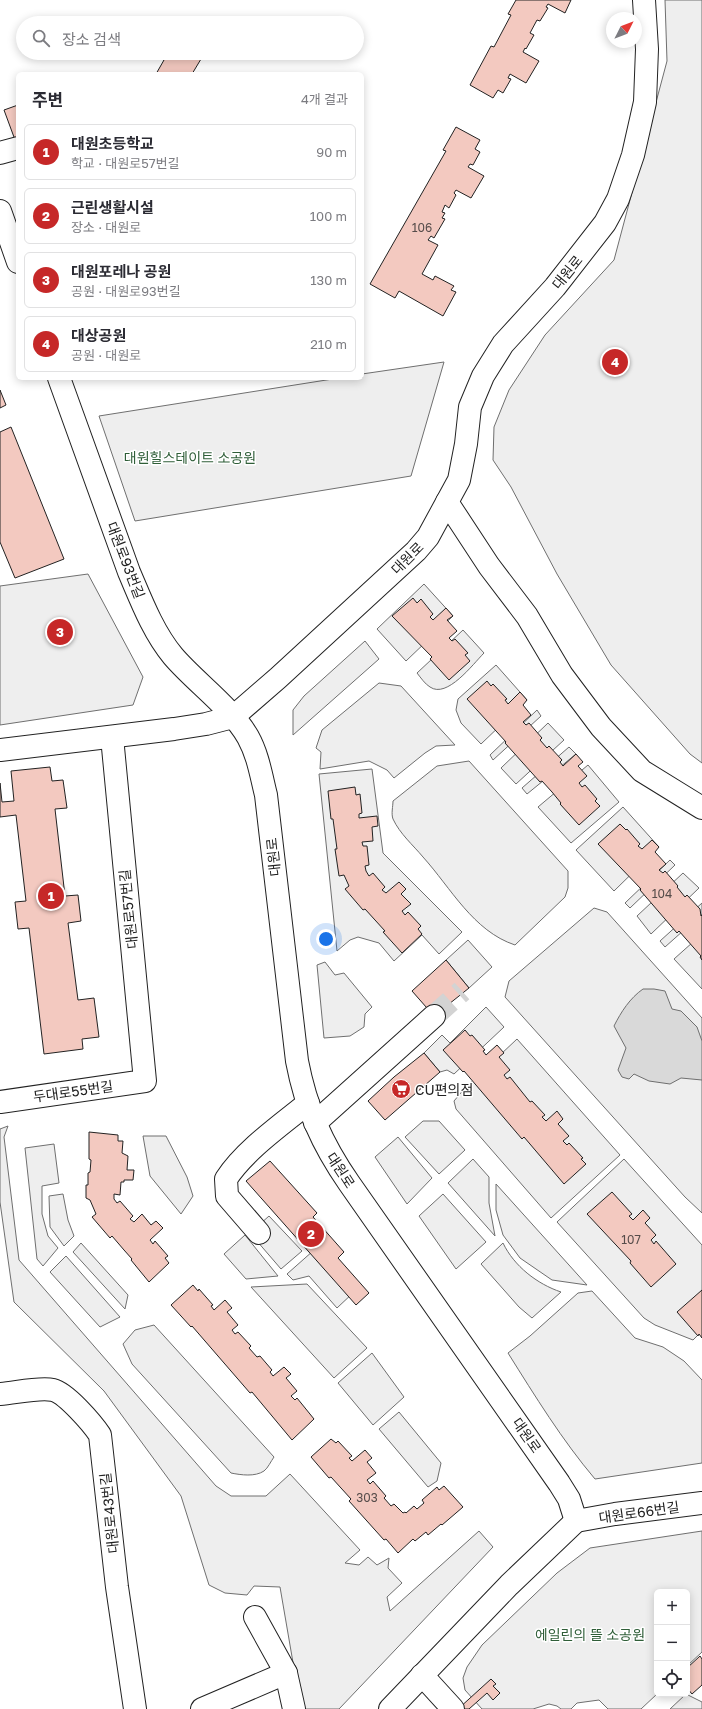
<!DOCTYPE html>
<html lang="ko">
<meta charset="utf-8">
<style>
:root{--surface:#fff;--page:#f2f2f3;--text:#2b2b33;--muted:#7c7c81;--line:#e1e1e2;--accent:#c62828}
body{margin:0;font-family:"Golos Text","Noto Sans KR",sans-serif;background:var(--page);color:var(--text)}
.controls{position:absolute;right:12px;bottom:12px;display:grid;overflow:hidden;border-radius:6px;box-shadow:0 2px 10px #0003}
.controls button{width:36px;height:36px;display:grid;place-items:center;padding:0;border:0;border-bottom:1px solid var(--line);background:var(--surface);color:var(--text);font:20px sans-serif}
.compass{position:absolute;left:606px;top:12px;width:36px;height:36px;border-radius:50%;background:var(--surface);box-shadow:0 2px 10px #0003;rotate:48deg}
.you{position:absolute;left:326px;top:939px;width:14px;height:14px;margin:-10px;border:3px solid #fff;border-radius:50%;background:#1a73e8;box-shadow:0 0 0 6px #1a73e833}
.badge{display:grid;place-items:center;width:26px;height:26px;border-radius:50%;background:var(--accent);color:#fff;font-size:13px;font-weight:700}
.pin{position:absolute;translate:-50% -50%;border:2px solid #fff;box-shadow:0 1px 4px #0006}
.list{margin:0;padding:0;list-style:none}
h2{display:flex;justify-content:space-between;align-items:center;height:52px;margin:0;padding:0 16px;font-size:17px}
h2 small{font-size:13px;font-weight:400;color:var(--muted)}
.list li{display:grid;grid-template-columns:26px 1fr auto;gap:12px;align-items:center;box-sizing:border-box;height:56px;margin:0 8px 8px;padding:0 8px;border:1px solid var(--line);border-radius:6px}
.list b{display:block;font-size:15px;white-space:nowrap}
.list p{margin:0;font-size:13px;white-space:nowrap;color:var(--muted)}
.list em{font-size:13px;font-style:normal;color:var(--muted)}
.icon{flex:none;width:22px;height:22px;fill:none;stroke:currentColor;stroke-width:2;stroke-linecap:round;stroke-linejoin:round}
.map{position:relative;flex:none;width:702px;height:1709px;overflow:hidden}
.search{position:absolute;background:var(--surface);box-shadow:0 2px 10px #0003;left:16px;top:16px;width:348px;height:44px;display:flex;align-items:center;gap:10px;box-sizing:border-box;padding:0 14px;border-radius:22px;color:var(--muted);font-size:15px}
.panel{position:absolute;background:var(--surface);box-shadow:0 2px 10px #0003;left:16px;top:72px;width:348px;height:308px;border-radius:6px}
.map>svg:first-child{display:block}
.green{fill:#eee;stroke:#6f6f6f}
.water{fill:#d9d9d9;stroke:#6f6f6f}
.building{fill:#f3c9c0;stroke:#222}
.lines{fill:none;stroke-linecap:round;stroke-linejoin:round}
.minor-tunnel{stroke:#d3d3d3;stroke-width:22;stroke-dasharray:22 11;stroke-linecap:butt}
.minor-casing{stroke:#222;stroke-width:24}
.minor{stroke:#fff;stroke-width:22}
.labels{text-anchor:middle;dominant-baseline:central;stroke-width:3;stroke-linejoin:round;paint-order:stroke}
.number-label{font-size:12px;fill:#564c4a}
.street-label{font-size:14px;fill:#222;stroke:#fff}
.park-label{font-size:14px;fill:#2f5e38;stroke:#fff}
.poi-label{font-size:14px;fill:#222;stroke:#fff;text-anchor:start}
</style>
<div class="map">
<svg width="702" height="1709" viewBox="0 0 702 1709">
<rect width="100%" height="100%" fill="#fff"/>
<!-- green -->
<g class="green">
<polygon points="665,0 702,0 702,763 690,754 611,665 557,574 511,487 493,460 494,427 509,390 545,335 614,260 667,61"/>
<polygon points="444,362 411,476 135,521 99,416 339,378 362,378 362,374"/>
<polygon points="88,574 143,677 133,705 0,725 0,586"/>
<polygon points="424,584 453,616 406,661 377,629"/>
<path d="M463,630L484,653C473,664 447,699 430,687C425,684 421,678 417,673Z"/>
<polygon points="365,641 379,659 293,735 293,710 304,696"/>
<polygon points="496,665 527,700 481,744 461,723 456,710 458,699"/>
<polygon points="379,683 401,686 455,745 436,746 425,753 394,778 387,770 369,761 320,769 321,752 316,748 322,730"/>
<polygon points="537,710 541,716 493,760 490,755"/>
<polygon points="548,723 564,740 516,784 501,768"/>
<polygon points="569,747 576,754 527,794 522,788"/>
<path d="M469,761L568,871V888L565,897L515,945C473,931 451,888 423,857C413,845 400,834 393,819C391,814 393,806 393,801L437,766Z"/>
<polygon points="588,765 619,802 571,843 538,807"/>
<polygon points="372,769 383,853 462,932 439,954 422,935 394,961 379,943 358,937 350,940 337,951 319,774"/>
<polygon points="623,807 659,847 614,891 576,850"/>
<polygon points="670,860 675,865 630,908 625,903"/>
<polygon points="683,873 699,888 651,934 637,916"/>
<polygon points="702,903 702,914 665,947 660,941"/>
<polygon points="594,908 607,912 702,1018 702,1213 685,1197 505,997 509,981"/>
<polygon points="702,934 702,989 674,959"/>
<polygon points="468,940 492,967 469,988 446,960"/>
<polygon points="325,962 335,975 344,973 372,1007 365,1014 364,1027 350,1036 324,1038 317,965"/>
<polygon points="486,1007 504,1027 454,1074 447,1070 440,1072 424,1053 442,1035 450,1043"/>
<polygon points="517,1039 620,1155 551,1218 456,1109 454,1101 465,1088"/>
<polygon points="423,1121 439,1121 465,1150 439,1174 405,1137"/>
<polygon points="8,1126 4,1137 19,1260 216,1486 231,1496 266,1496 290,1474 360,1550 345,1563 359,1565 368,1557 377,1565 389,1558 388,1568 402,1583 387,1597 390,1611 479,1531 493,1547 339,1709 301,1709 280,1587 254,1586 247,1595 225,1593 209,1585 181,1496 104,1391 14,1302 0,1202 0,1129"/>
<polygon points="143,1136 166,1136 187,1177 193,1196 181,1214 150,1176"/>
<polygon points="398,1137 432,1178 407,1204 375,1157"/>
<polygon points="54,1144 59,1183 42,1186 42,1214 48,1236 58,1248 43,1266 37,1259 25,1148"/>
<polygon points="473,1159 489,1177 489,1203 495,1236 448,1183"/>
<polygon points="624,1159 702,1245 702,1331 693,1340 655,1325 644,1318 557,1222"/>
<polygon points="496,1184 587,1285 552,1280 520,1258 503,1235 496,1210"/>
<polygon points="63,1194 68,1220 74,1236 64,1246 50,1227 49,1196"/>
<polygon points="443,1194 486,1242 456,1269 419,1216"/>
<polygon points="269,1216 302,1251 281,1269 250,1233"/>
<polygon points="245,1235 278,1276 246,1279 224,1254"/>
<polygon points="81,1243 128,1295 125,1309 73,1252"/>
<polygon points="322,1243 354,1292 337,1308 309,1276 293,1280 287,1274"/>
<path d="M503,1243C514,1266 537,1284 561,1292L532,1318L519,1307L481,1264Z"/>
<polygon points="66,1256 120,1317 100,1327 50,1272"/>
<polygon points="307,1284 367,1348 334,1378 251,1287"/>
<path d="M592,1291L635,1338L663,1347L684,1361L702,1380V1463L595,1479C562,1440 535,1396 508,1353L530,1336L578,1293Z"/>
<path d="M154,1325L274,1457C271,1461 268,1468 264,1471C255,1477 241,1475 231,1473L132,1364L123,1344L135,1330Z"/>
<polygon points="372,1353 404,1397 373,1425 338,1383"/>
<polygon points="399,1412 441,1463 437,1481 428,1487 379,1429"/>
<polygon points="702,1531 702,1652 687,1666 687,1592 657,1592 657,1694 641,1709 608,1709 599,1700 577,1703 571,1709 561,1709 557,1706 549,1704 533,1709 482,1709 465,1690 463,1678 467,1667 482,1645 557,1573 590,1548"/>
<polygon points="686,1694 702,1702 702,1709 670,1709"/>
</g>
<!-- water -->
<path class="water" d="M643,989H654L665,991L672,1009L681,1011L697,1027L702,1041V1080L681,1078L670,1084L649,1081L634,1074L629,1079L622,1077L618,1070L626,1048L614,1026C621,1012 630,998 643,989Z"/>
<!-- building -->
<g class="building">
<polygon points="516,0 571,0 565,13 548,4 546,7 548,8 540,21 537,20 530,33 534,35 526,49 525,48 523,52 539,61 526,83 510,74 508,78 511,79 503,93 498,90 493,98 470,85 491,46 494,47 511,15 508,14"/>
<polygon points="164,53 202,53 204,54 192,74 156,74 164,60 161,59"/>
<polygon points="18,105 18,148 4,110"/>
<polygon points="456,127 480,140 475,149 480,152 473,165 470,164 468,167 484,176 471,198 456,190 454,193 456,195 449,208 445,205 442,212 445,213 442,218 445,219 434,238 431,236 428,240 438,245 422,274 433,280 435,276 454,286 451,290 456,292 443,316 399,291 395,298 370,284 446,151 443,150"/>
<polygon points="0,390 6,405 0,408"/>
<polygon points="11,427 64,559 15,578 0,542 0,432"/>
<polygon points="413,598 417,603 421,599 433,614 430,617 433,620 446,608 453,616 447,620 457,631 449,638 452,641 455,639 468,653 465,655 470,661 449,680 430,659 432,657 392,616"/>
<polygon points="487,681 491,686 493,684 507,699 505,700 508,704 520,692 527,700 523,705 531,715 523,722 526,725 529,723 542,738 540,740 547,748 549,746 562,760 560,762 563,766 576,754 583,762 578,766 587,776 579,783 582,787 585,785 597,799 595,801 600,806 579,825 560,804 561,803 552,792 542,781 540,782 505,743 506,742 467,699"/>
<polygon points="50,767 52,781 63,780 67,808 55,809 65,896 78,895 81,921 68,923 78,1000 94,998 99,1037 82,1039 83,1049 44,1054 29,928 18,929 15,902 26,901 16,815 0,817 0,783 2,802 14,801 11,771"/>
<polygon points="355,787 356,795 360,794 362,813 359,814 359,818 377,816 378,826 372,827 373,841 362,842 363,846 367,846 369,865 365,866 366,871 369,876 373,873 385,887 382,890 386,893 399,882 406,889 401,894 411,904 402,911 405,915 408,912 421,926 418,929 422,934 402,953 383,932 385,931 365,909 363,910 345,889 349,886 344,875 339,876 335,849 337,849 333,819 331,819 328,791"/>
<polygon points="620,824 626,830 627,829 640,844 638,846 642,849 652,840 659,847 655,852 666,864 659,870 663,873 665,871 678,886 677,887 685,897 687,895 700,909 701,916 702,915 702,960 700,957 701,956 679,931 677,933 640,890 641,889 598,844"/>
<polygon points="446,960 469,988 434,1016 412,991"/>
<polygon points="465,1030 470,1036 472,1035 485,1050 483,1051 486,1055 497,1045 504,1053 499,1057 510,1070 504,1075 507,1079 510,1077 530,1102 532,1101 545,1115 542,1117 546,1121 557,1111 563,1119 558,1124 569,1136 563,1141 567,1145 569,1143 583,1158 581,1159 586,1164 564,1184 524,1137 522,1139 464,1071 463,1072 443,1050"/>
<polygon points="424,1053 440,1072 385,1120 368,1101 394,1077"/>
<polygon points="89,1132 118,1135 118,1141 123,1141 122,1153 128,1156 127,1170 134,1170 133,1180 124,1180 124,1182 121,1182 120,1195 114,1194 114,1199 117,1203 120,1201 133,1216 130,1219 134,1222 142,1214 151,1225 156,1221 163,1228 150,1240 153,1244 155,1241 168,1256 165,1258 169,1263 149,1282 131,1260 132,1259 124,1250 112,1236 110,1238 92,1217 96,1214 90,1200 86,1198 86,1185 88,1185 88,1173 90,1172 91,1160 89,1159"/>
<polygon points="270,1161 317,1213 313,1217 344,1252 338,1258 369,1293 356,1305 246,1181"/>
<polygon points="612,1192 632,1214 629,1216 633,1220 643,1210 650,1218 645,1223 656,1235 651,1240 654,1244 656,1241 676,1264 651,1287 630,1263 631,1261 587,1214"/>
<polygon points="193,1285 198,1291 199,1289 213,1305 211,1306 214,1310 225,1300 232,1308 227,1312 238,1325 232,1330 235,1334 238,1332 251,1346 249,1348 257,1357 260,1356 272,1370 270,1372 273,1376 284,1367 291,1374 286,1378 297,1391 291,1396 295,1400 297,1398 314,1419 292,1440 252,1392 250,1393 192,1326 191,1327 171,1305"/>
<polygon points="702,1290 702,1338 699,1334 698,1336 677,1312"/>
<polygon points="331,1439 336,1443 338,1441 352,1456 349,1458 352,1461 365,1450 372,1458 367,1462 376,1473 367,1480 370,1484 373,1481 386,1496 384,1498 391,1506 394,1504 403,1513 405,1512 406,1513 414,1506 417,1509 424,1503 422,1500 437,1487 439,1490 444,1486 463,1507 442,1525 441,1524 428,1535 426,1532 415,1541 413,1539 398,1553 386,1539 384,1540 349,1501 351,1499 331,1477 329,1478 311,1457"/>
<polygon points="700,1656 702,1659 702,1685 692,1694 687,1688 687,1668"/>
<polygon points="491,1679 496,1684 493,1686 500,1693 493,1700 487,1693 469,1709 458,1709"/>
</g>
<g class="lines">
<!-- minor-tunnel -->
<polyline class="minor-tunnel" points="434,1016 462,991"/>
<!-- minor casing -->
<g class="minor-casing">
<g id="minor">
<polyline points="0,153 18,148"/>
<polyline points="0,211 18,262"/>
<path d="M59,378L129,572C141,600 153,632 173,656C195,682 231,707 248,737C258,755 261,775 266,795L297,1061C306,1108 322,1144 349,1183L559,1483L569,1499L576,1521"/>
<polyline points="447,502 489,566 527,616 562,675 601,727 642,771 702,808"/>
<polyline points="0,750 174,729 206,724 233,717 278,678 416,551 428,537 459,480 466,444 470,407 483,376 503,344 555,287 605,223 618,199 633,155 645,102 647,49 644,0"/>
<polyline points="0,1102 145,1081 112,737"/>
<polyline points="315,1123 434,1016"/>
<path d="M259,1233L227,1196L226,1179C245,1150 281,1125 308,1103"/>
<path d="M0,1394C15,1393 39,1387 53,1390C66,1393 92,1423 100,1435L117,1587L135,1709"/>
<polyline points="576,1521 615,1514 702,1503"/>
<polyline points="255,1617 286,1673 294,1709"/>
<polyline points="422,1675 453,1709"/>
<polyline points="202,1709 286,1673"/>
<polyline points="390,1709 509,1585 576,1521"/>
</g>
</g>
<!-- minor -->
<use href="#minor" class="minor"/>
</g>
<!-- icons -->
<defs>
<g id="supermarket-disc" transform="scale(1)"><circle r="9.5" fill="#c62828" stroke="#fff"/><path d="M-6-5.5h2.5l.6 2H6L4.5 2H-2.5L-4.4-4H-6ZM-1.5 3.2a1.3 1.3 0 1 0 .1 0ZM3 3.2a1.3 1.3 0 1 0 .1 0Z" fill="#fff"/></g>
</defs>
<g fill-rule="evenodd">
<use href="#supermarket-disc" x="401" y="1089"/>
</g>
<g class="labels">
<!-- number labels -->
<g class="number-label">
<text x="422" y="227">106</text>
<text x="662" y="893">104</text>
<text x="631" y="1239">107</text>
<text x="367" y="1497">303</text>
</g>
<!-- street labels -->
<g class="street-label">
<text transform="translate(567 272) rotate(-51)">대원로</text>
<text transform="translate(407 558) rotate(-45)">대원로</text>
<text transform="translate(126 560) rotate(69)">대원로93번길</text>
<text transform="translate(273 857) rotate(-96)">대원로</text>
<text transform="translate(128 909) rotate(-96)">대원로57번길</text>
<text transform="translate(73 1091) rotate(-8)">두대로55번길</text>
<text transform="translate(341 1170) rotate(57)">대원로</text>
<text transform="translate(527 1435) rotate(55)">대원로</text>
<text transform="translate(639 1512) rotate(-8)">대원로66번길</text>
<text transform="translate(109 1513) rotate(-96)">대원로43번길</text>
</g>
<!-- park labels -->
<g class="park-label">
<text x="190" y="457">대원힐스테이트 소공원</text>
<text x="590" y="1634">에일린의 뜰 소공원</text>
</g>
<!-- poi labels -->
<g class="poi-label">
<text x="415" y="1089">CU편의점</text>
</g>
</g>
</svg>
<div class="controls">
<button>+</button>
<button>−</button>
<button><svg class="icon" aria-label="locate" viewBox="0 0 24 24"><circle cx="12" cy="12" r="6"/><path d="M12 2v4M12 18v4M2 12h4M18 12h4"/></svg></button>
</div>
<svg class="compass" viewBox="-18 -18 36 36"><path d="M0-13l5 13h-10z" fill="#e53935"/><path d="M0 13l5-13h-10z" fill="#7c7c81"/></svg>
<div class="you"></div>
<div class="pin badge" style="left:51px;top:896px">1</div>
<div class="pin badge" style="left:311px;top:1234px">2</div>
<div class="pin badge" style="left:60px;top:632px">3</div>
<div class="pin badge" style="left:615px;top:362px">4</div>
<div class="search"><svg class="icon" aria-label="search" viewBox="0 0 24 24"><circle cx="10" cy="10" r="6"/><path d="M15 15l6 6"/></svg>장소 검색</div>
<section class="panel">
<h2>주변<small>4개 결과</small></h2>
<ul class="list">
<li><span class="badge">1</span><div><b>대원초등학교</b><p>학교 · 대원로57번길</p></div><em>90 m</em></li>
<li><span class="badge">2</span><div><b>근린생활시설</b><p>장소 · 대원로</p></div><em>100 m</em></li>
<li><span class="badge">3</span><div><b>대원포레나 공원</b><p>공원 · 대원로93번길</p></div><em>130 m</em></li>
<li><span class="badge">4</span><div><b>대상공원</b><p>공원 · 대원로</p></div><em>210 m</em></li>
</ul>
</section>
</div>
